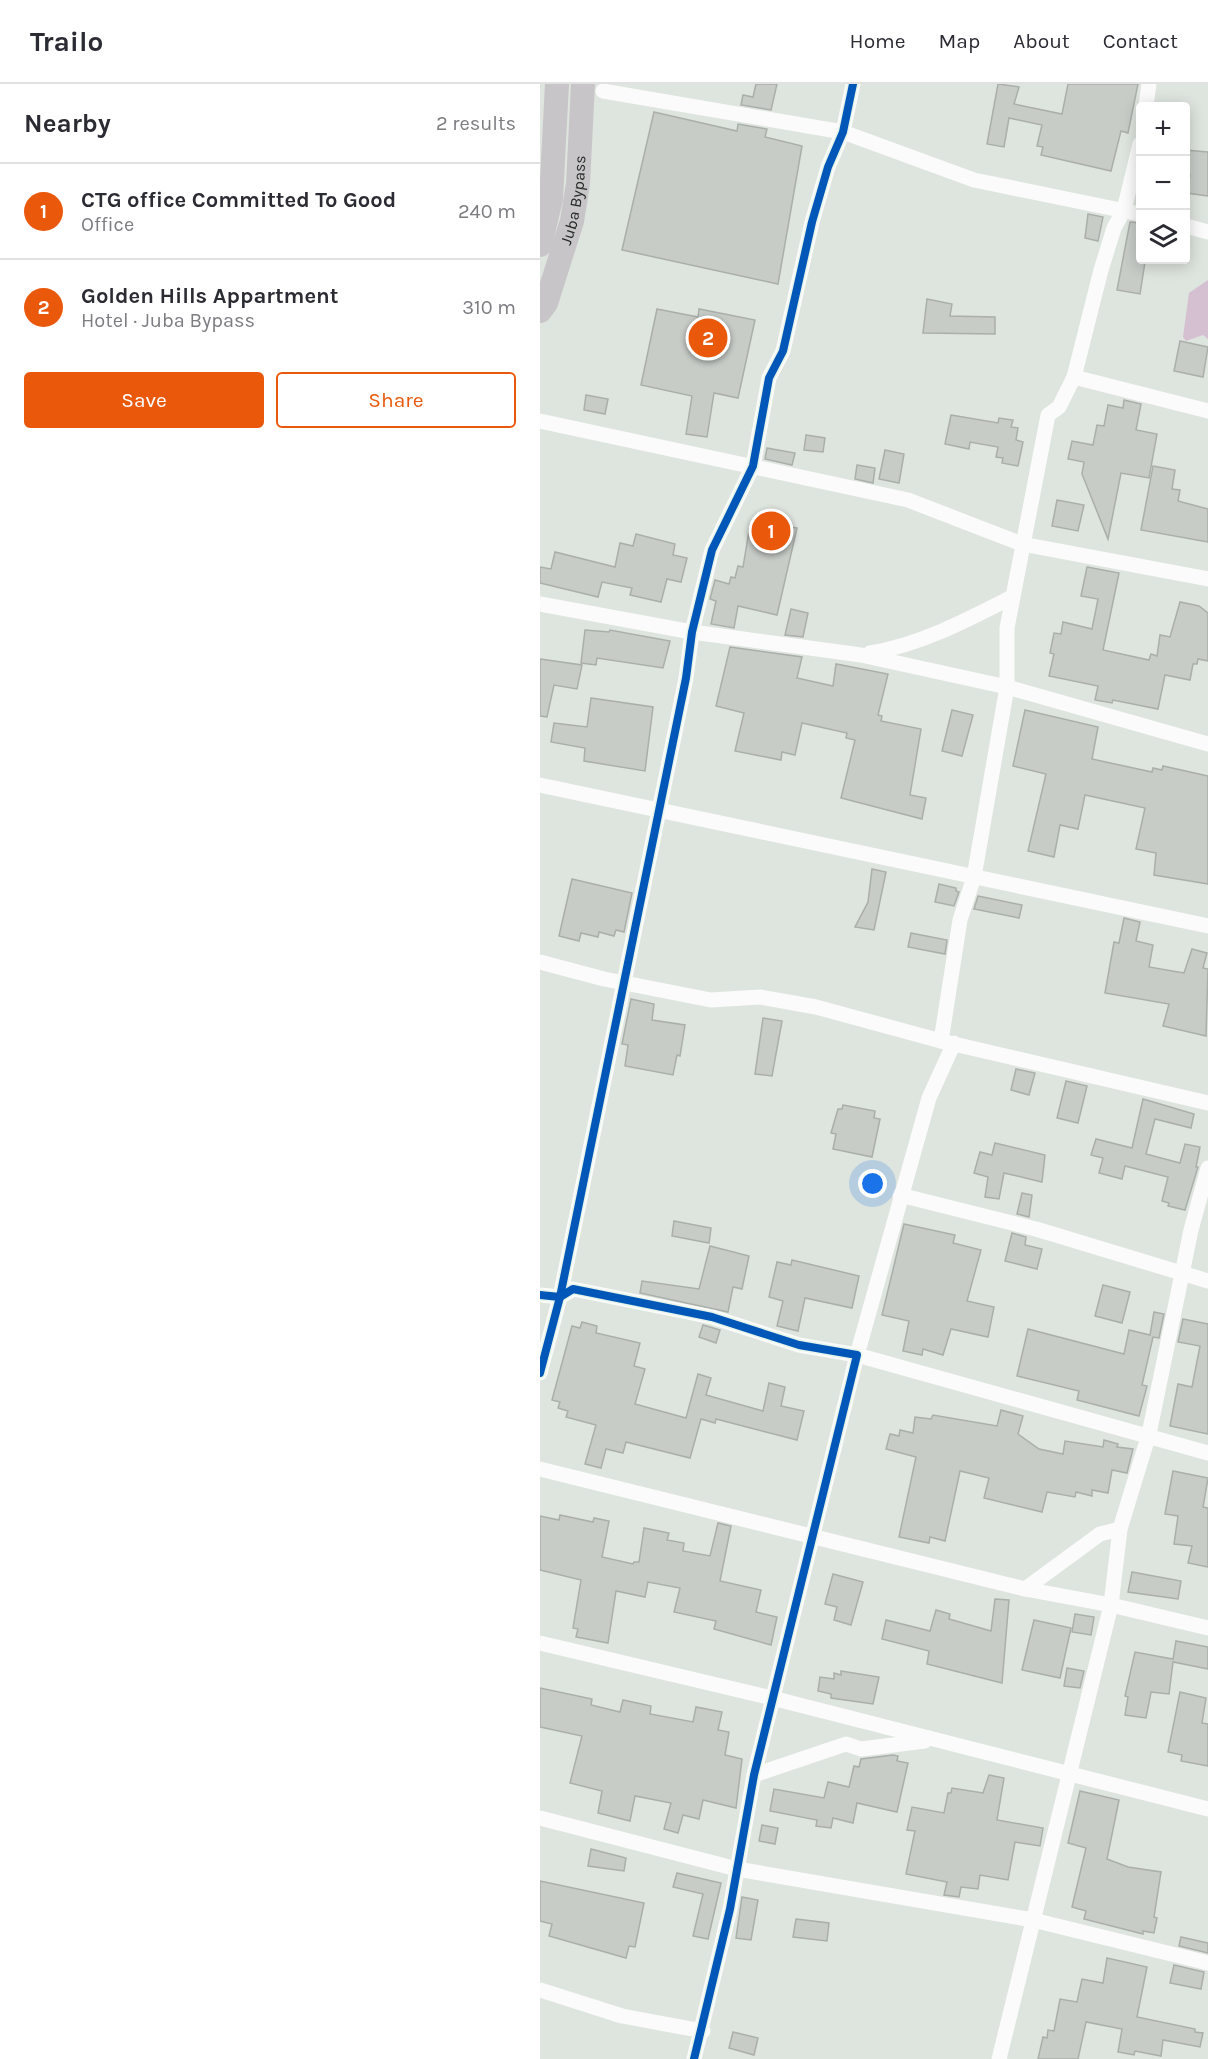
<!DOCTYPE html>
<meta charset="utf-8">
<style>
:root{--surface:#fff;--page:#f2f2f3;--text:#2b2b33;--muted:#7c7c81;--line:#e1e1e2;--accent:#ea580c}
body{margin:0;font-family:Karla,sans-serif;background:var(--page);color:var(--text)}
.controls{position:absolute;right:18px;top:18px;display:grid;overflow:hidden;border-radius:6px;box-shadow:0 3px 15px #0003}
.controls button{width:54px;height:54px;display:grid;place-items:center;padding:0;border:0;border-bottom:2px solid var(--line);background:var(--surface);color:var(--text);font:30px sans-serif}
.you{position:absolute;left:333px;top:1100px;width:21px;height:21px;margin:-15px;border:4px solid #fff;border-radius:50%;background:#1a73e8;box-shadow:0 0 0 9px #1a73e833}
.badge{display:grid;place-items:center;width:39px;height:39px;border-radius:50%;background:var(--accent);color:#fff;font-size:20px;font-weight:700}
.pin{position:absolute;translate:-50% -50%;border:3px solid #fff;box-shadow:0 2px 6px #0006}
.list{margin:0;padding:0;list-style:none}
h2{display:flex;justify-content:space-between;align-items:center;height:78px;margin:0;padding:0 24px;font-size:26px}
h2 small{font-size:20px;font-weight:400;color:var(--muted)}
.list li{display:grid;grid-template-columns:39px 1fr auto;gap:18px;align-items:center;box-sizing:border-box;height:96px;padding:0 24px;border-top:2px solid var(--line)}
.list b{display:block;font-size:22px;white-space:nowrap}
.list p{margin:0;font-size:20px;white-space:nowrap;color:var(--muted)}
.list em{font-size:20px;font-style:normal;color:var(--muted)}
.actions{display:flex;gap:12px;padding:18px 24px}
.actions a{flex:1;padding:14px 0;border:2px solid var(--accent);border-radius:6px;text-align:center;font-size:21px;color:var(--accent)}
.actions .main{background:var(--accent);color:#fff}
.icon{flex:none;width:33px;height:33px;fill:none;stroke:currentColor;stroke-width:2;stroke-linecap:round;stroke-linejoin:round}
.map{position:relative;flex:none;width:668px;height:1975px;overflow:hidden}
header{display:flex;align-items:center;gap:36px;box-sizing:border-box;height:84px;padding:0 30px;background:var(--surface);border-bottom:2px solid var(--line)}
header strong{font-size:28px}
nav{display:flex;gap:33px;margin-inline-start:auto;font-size:21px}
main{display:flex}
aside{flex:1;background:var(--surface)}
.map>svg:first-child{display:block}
.green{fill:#d4c0d1}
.building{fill:#c7ccc7;stroke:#aaafaa;stroke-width:1.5}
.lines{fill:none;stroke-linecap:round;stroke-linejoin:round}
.street{stroke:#fafbfa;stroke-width:15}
.primary{stroke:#c8c5c8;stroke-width:24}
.cycleway-casing{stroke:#e7f5ea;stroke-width:11}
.cycleway{stroke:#0057b8;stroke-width:8}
.labels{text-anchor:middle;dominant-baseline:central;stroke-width:6;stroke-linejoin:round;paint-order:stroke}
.street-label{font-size:16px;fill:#232824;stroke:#e7f5ea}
</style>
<header>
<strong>Trailo</strong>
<nav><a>Home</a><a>Map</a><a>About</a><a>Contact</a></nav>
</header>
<main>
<aside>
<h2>Nearby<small>2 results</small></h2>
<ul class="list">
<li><span class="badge">1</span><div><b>CTG office Committed To Good</b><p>Office</p></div><em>240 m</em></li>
<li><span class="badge">2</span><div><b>Golden Hills Appartment</b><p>Hotel · Juba Bypass</p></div><em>310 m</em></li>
</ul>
<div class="actions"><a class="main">Save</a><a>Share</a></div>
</aside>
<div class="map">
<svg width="668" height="1975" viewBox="0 0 668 1975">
<rect width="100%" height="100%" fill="#dee4de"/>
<!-- green -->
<polygon class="green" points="668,196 668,255 663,251 646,257 643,253 649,209"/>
<!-- building -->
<g class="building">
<polygon points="216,0 237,0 231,26 201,21 203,11 213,13"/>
<polygon points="458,0 479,3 474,20 522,30 528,0 598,0 588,49 581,47 571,87 501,71 503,63 497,62 502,41 469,34 464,63 447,60"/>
<polygon points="114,28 197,47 198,40 227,45 225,53 262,62 238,200 82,166"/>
<polygon points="645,66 668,68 668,112 647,109 650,91 645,91"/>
<polygon points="548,130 563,133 558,157 545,154"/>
<polygon points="590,138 600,139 600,177 605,178 600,210 577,206"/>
<polygon points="387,215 412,220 410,232 455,233 455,250 383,249"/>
<polygon points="117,225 158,233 159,225 215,236 198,314 174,309 167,353 146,350 152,312 101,301"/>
<polygon points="640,257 668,263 663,293 634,287"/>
<polygon points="46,311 68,315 65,330 44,326"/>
<polygon points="584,316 601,320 596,346 617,350 609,394 581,389 568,455 542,390 544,378 528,375 532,357 553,361 557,341 564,342 568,321 583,324"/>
<polygon points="411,331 458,339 459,334 473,336 471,343 478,344 476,356 483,358 478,382 462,379 463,374 456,373 458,363 430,358 429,365 405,360"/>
<polygon points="266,351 285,354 283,368 264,366"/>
<polygon points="227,364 255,369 252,381 225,375"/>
<polygon points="345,366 364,370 359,399 339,395"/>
<polygon points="317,381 335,384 333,399 315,395"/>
<polygon points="613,382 635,386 632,405 640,406 638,417 668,425 668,458 601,446"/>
<polygon points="517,416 544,421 538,447 512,442"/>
<polygon points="230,439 257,444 237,531 198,522 194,544 171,540 176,517 170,515 175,496 189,500 191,493 195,494 198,482 203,483 210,441 230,444"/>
<polygon points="96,450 135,460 133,471 147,474 141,498 127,495 121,518 90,511 92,504 62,498 58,513 0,499 0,483 11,485 15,468 75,483 80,459 93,462"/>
<polygon points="547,483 579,489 563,566 609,576 611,570 617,572 620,551 630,553 640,518 659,522 668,529 668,577 658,575 657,580 653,580 650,596 625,591 618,625 573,616 572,619 555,616 558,602 509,592 514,570 510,569 514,549 521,550 523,538 552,545 558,515 541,512"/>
<polygon points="251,525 268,529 263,553 245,551"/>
<polygon points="45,546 69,548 70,546 130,557 123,584 57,574 56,581 41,579"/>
<polygon points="190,563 262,573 257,594 293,602 296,580 348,590 338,631 342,632 341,637 381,645 370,711 386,714 382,735 301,714 315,656 306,654 307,649 262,639 255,671 242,668 241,676 195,667 204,629 176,622"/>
<polygon points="0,575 42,581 37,605 14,601 7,633 0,632"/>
<polygon points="51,614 113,623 105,687 44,677 45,664 11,658 14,639 47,643"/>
<polygon points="412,626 433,631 422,672 402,667"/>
<polygon points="485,626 558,643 552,675 612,688 613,684 622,686 623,682 668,692 668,800 614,791 616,769 596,765 605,724 545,711 538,745 520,741 514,773 488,767 506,690 473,682"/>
<polygon points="332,785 346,788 334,846 315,843 328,818"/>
<polygon points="32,795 92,809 84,848 76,846 74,852 59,848 58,853 41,849 39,857 19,852"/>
<polygon points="399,800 416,804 416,807 419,808 414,822 395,818"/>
<polygon points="438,812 482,821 479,834 434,825"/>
<polygon points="584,834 600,838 596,857 613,861 609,883 644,889 652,865 667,869 663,884 668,885 666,952 623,942 629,920 565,909 574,858 579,859"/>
<polygon points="371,849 407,856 405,870 368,863"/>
<polygon points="91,915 114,920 112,936 145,941 140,972 137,971 133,991 85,982 88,961 82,960"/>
<polygon points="223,934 242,937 232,992 215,990"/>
<polygon points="476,985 495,989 489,1011 471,1006"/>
<polygon points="526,997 547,1002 538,1039 517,1034"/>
<polygon points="603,1015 654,1030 651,1044 615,1035 606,1070 640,1079 645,1060 660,1063 656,1083 658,1083 645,1126 628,1122 629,1119 622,1117 628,1093 585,1082 582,1095 559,1089 563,1074 551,1071 556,1055 592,1064"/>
<polygon points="303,1021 335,1027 334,1034 340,1035 332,1073 293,1065 296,1050 291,1049 298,1025 302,1025"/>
<polygon points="455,1059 505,1071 502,1098 464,1089 459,1115 445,1113 448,1093 434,1089 440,1068 452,1071"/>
<polygon points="482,1109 492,1111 489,1133 477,1130"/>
<polygon points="134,1137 171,1144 169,1159 132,1152"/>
<polygon points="364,1140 415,1151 413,1159 441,1166 427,1217 454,1223 448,1253 411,1245 403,1271 383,1265 382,1271 363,1267 369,1237 342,1231"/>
<polygon points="472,1149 486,1153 485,1161 502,1165 497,1185 465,1177"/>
<polygon points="170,1162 209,1172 202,1205 193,1203 188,1228 100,1209 102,1197 159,1205"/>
<polygon points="252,1176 319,1192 312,1224 265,1214 258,1247 237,1242 243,1217 229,1213 237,1178 251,1181"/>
<polygon points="563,1201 590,1208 582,1239 555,1232"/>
<polygon points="614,1228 624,1230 619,1254 613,1253 602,1301 607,1302 599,1332 537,1316 539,1307 477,1292 488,1245 584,1270 589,1246 610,1251"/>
<polygon points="643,1235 668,1240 668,1350 630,1342 638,1300 652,1303 660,1262 638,1258"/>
<polygon points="42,1238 57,1242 56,1249 100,1259 94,1282 105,1285 95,1320 146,1334 158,1290 171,1294 166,1311 223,1327 229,1299 245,1303 241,1322 264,1327 257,1356 176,1335 175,1339 161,1335 150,1374 86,1358 83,1369 66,1365 61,1384 45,1380 56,1341 26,1333 28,1327 18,1324 20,1318 12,1316 32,1242 40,1244"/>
<polygon points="163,1241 180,1246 176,1259 159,1253"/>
<polygon points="461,1326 483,1332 478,1350 499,1365 523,1370 525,1357 563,1363 564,1356 578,1360 577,1363 593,1365 587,1389 572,1386 568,1409 552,1406 552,1412 536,1408 535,1413 507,1408 502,1428 444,1414 449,1394 420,1387 405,1457 390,1453 389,1459 359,1453 376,1373 346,1365 350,1350 359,1352 360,1346 373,1349 375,1333 391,1335 393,1331 457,1342"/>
<polygon points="633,1387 668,1394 663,1423 668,1424 668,1483 648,1479 652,1462 634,1460 638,1432 625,1430"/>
<polygon points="20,1431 53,1438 54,1434 69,1437 62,1473 93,1480 94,1478 99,1478 104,1444 129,1449 127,1456 144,1459 143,1467 170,1472 178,1439 191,1442 180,1497 221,1506 216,1528 237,1533 231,1561 174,1545 176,1537 134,1528 140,1504 108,1498 105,1513 76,1507 68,1559 36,1553 38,1545 33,1544 41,1496 0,1486 0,1432 19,1436"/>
<polygon points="592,1488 641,1497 638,1515 588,1508"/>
<polygon points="293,1490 323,1498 311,1541 294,1536 297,1523 285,1520"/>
<polygon points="455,1515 469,1516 462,1599 387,1580 389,1567 342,1555 346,1536 390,1547 396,1526 410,1530 409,1535 451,1547"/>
<polygon points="535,1530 554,1533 551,1551 532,1548"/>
<polygon points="494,1536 531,1544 520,1594 482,1586"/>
<polygon points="636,1557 668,1563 668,1585 633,1578 629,1610 611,1608 606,1634 585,1631 588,1613 585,1612 595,1568 633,1575"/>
<polygon points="527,1584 544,1587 540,1604 524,1602"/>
<polygon points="301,1587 339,1593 333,1620 291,1614 291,1610 278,1607 280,1593 294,1595 294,1589 301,1591"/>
<polygon points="0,1604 52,1615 51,1621 80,1628 83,1616 111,1622 110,1630 153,1638 156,1623 182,1628 178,1646 189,1648 185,1671 202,1675 196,1724 163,1716 159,1735 143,1731 138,1749 124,1745 131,1719 95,1712 90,1737 58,1729 62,1707 30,1699 42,1652 0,1643"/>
<polygon points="640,1608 666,1614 662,1639 668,1640 668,1682 641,1677 642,1671 628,1668"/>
<polygon points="353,1671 358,1672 357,1677 368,1679 357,1728 317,1719 313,1739 293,1734 291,1744 276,1742 277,1736 230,1727 234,1705 284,1714 288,1698 309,1703 314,1682 319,1683 321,1675"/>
<polygon points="449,1691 464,1694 457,1736 503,1744 500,1762 475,1758 468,1796 440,1791 438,1805 421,1803 419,1813 404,1811 407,1798 366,1790 375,1747 367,1746 372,1723 404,1729 408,1709 411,1709 412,1704 443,1709"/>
<polygon points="540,1707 579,1716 567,1775 588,1783 621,1788 614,1833 617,1834 614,1849 603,1847 603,1850 544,1835 546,1827 532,1823 546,1764 528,1759"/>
<polygon points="222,1741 238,1744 235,1760 219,1757"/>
<polygon points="51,1765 86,1774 84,1787 48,1782"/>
<polygon points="137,1789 181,1799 168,1855 153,1852 163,1810 133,1803"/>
<polygon points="0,1797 104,1819 95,1863 89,1862 86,1874 9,1852 12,1840 0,1837"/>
<polygon points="202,1813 218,1816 211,1856 196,1854"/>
<polygon points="256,1835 289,1839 287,1857 253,1853"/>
<polygon points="641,1853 668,1859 668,1869 639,1862"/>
<polygon points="567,1874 607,1883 597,1933 655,1945 655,1948 663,1949 660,1963 623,1956 621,1972 595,1967 594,1971 578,1968 582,1945 546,1938 538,1975 498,1975 503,1953 507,1954 508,1946 514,1947 520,1915 537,1918 542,1895 563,1899"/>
<polygon points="634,1881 664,1888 661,1905 630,1899"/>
<polygon points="193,1948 218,1954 214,1971 189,1964"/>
</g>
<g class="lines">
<!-- street -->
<g class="street">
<polyline points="63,7 303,48 434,96 600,130"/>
<polyline points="606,22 609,0"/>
<polyline points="646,142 668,148"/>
<polyline points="534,293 668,327"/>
<polyline points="0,337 368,416 482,460 668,495"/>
<polyline points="0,520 152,548 321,571 467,603 668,660"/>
<path d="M330,569C380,561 427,536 472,513"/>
<polyline points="0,701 668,842"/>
<polyline points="0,878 64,895 171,916 220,913 276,923 401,957 668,1019"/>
<polyline points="401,957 420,836 434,793 467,603 467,544 508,331 519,323 534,293 561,186 574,144 584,126 600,60"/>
<polyline points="414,959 389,1014 317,1271 668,1369"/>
<polyline points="360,1111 496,1145 668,1197"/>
<polyline points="0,1211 20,1213 146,594 152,548 172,466 213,382 229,294 243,267 272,138 288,83 303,48 313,0"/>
<polyline points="0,1289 20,1213 33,1205 172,1233 259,1261 317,1271 214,1691 190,1825 154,1975"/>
<polyline points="0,1385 485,1505 571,1521 668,1544"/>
<polyline points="485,1505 560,1450 580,1445"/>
<polyline points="0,1559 232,1614 668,1725"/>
<polyline points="214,1691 306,1660 321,1665 385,1657"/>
<polyline points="0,1734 197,1785 493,1836 668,1879"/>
<polyline points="0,1906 82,1932 163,1947"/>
<polyline points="459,1975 571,1521 580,1445 609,1350 651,1146 668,1084"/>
</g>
<!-- primary -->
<g class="primary">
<polyline points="0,161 11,115 17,0"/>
<path id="s1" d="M0,227L6,219L32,137L38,100L43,0"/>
</g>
<!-- cycleway casing -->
<g class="cycleway-casing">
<g id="cycleway">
<polyline points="0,1211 20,1213 146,594 152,548 172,466 213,382 229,294 243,267 272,138 288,83 303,48 313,0"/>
<polyline points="0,1289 20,1213 33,1205 172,1233 259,1261 317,1271 214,1691 190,1825 154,1975"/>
</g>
</g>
<!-- cycleway -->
<use href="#cycleway" class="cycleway"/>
</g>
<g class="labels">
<!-- street labels -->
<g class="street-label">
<text stroke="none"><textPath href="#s1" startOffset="117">Juba Bypass</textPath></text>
</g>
</g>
</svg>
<div class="controls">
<button>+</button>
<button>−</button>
<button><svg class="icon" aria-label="layers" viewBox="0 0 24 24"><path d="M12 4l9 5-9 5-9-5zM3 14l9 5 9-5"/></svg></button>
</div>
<div class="you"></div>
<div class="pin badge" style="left:231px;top:447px">1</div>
<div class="pin badge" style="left:168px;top:254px">2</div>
</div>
</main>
